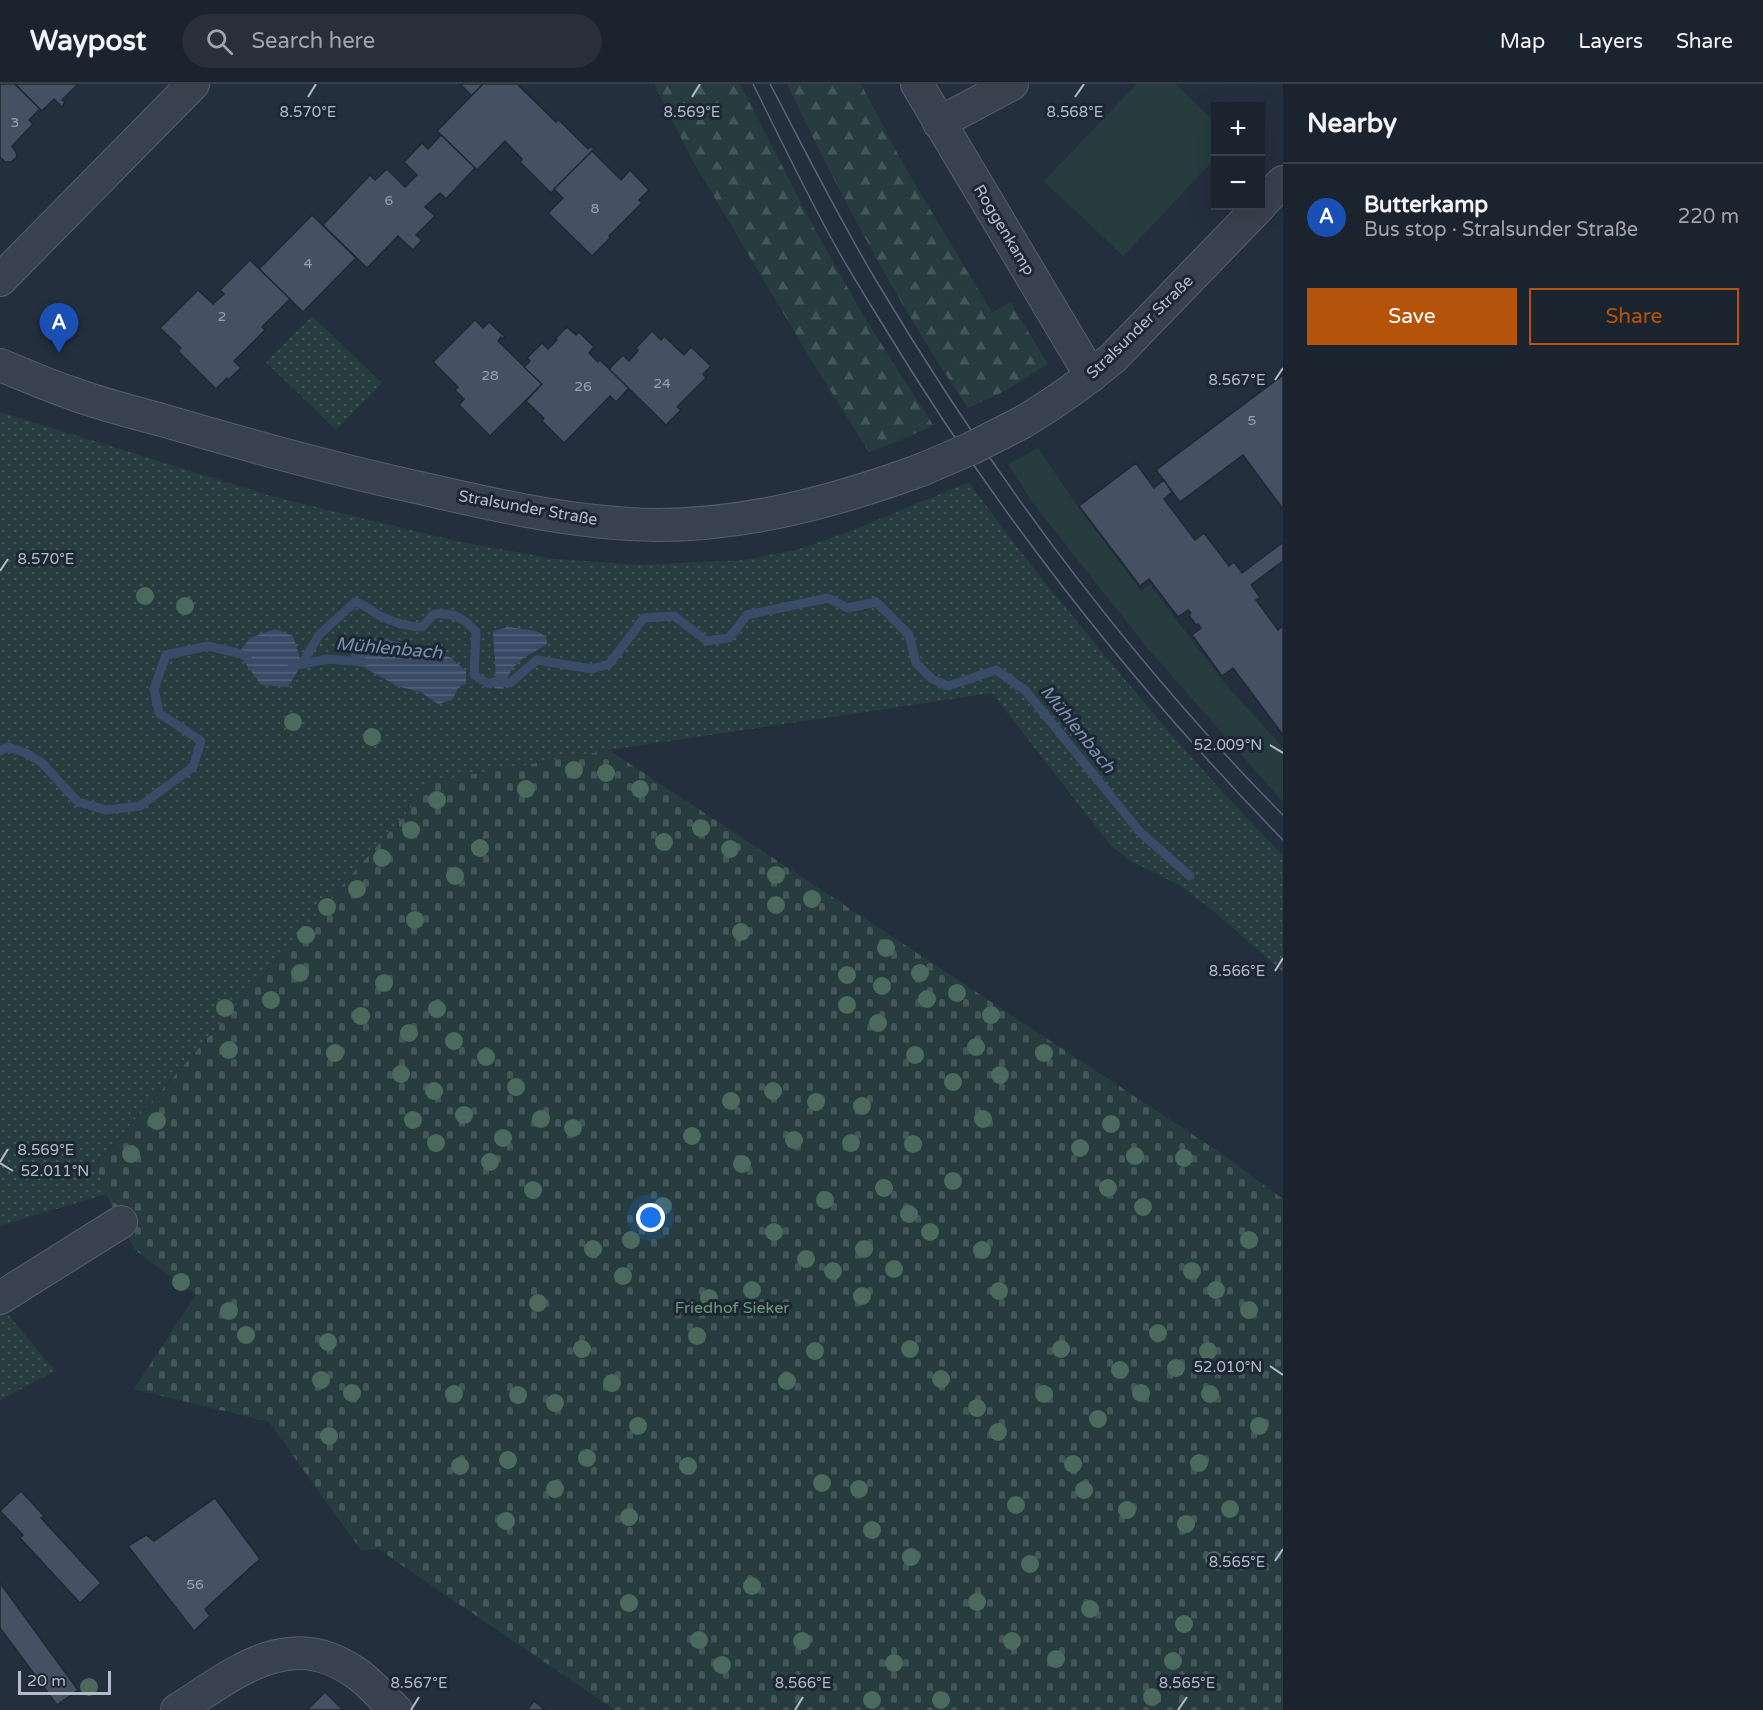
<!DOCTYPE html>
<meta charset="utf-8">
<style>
:root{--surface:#1b232e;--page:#282f3a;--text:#f1f3f6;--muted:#a0a4aa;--line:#39404a;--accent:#b45309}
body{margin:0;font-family:"Varela Round",sans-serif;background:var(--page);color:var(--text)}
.controls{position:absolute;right:18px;top:18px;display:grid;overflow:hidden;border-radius:0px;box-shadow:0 6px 24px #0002}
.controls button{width:54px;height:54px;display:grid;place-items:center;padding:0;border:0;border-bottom:2px solid var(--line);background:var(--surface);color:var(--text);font:30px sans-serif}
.scale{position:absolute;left:18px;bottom:15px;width:93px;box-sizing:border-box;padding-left:6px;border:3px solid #b4bcc9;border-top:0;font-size:16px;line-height:21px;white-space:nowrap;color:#b4bcc9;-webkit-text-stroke:4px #1d2633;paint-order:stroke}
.you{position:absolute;left:651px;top:1134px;width:21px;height:21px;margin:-15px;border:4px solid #fff;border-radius:50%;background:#1a73e8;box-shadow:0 0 0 9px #1a73e833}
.badge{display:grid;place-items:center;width:39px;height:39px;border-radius:50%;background:var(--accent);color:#fff;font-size:20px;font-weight:700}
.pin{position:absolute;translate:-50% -50px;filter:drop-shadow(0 2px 3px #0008)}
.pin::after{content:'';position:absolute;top:32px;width:21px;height:18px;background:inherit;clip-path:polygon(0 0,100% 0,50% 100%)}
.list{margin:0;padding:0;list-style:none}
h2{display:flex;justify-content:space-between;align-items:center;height:78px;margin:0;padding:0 24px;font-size:26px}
h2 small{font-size:20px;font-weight:400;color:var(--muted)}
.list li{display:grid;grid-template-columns:39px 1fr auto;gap:18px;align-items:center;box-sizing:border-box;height:108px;padding:0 24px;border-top:2px solid var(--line)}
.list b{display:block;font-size:22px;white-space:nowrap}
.list p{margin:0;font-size:20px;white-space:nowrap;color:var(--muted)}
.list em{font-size:20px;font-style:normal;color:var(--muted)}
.actions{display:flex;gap:12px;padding:18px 24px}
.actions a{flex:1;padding:14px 0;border:2px solid var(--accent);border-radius:0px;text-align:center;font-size:21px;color:var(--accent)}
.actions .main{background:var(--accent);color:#fff}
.icon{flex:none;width:33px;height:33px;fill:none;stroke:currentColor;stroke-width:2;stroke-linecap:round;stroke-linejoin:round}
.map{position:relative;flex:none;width:1283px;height:1626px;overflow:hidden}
header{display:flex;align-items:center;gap:36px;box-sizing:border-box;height:84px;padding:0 30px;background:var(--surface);border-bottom:2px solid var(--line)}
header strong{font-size:28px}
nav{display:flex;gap:33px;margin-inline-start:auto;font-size:21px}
.search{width:420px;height:54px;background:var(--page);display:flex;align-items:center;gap:15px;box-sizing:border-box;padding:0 21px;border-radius:33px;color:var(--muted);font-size:22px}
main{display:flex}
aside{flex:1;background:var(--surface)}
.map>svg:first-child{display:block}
.grass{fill:#263c3f}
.forest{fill:url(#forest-firs)}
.cemetery{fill:url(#cemetery-stones)}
.park{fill:url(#park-dots)}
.water{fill:url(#water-rules)}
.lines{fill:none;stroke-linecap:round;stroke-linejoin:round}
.stream{stroke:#394c67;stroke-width:9}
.building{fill:#455162;stroke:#1f2835;stroke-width:1.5}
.minor-casing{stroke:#565f6c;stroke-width:34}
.minor{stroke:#38414e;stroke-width:32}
.tram{stroke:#5a6575;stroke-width:1.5}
.minor-bridge-casing{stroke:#565f6c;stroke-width:34;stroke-linecap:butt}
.minor-bridge{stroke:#38414e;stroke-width:32}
.tree{fill:#4b6a5d}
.ticks{fill:none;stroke:#b4bcc9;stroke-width:2}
.labels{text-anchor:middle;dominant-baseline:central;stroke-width:6;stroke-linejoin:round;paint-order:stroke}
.number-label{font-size:14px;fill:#98a1af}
.street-label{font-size:16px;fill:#b4bcc9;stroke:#1d2633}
.park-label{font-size:16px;fill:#6b9a76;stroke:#1d2633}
.water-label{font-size:18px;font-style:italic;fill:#7c92b1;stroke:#1d2633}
.ticks-label{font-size:15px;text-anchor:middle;fill:#b4bcc9;stroke:#1d2633;stroke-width:6;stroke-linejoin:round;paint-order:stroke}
</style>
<header>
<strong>Waypost</strong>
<div class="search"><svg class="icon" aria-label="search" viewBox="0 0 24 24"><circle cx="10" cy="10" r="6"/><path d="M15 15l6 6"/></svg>Search here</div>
<nav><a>Map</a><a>Layers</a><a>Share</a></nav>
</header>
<main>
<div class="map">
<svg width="1283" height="1626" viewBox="0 0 1283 1626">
<defs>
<pattern id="forest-firs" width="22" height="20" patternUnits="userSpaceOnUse" patternTransform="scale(1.5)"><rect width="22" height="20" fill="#263c3f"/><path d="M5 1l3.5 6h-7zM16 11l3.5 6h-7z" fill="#435659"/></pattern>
<pattern id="cemetery-stones" width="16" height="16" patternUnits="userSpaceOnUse" patternTransform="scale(1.5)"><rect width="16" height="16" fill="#263c3f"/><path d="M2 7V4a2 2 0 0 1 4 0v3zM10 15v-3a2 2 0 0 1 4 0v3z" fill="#435659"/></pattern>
<pattern id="park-dots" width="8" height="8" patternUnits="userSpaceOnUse" patternTransform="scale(1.5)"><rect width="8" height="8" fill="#263c3f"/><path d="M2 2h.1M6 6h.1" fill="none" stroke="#435659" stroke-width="1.8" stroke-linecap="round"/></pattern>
<pattern id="water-rules" width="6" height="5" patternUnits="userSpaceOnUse" patternTransform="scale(1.5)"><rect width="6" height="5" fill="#394c67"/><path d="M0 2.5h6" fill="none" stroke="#53647b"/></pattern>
</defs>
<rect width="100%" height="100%" fill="#242f3e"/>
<!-- grass -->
<g class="grass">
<polygon points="1137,0 1176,0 1215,38 1215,75 1123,172 1044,97"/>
<polygon points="1038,364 1076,420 1141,507 1150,501 1223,597 1283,664 1283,718 1149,566 1032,418 1008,380"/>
</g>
<!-- forest -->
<g class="forest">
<polygon points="654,0 740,0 814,144 866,236 933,341 901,356 869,368 810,274 691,74"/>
<path d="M787,0H861L902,78L992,229L1010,218L1048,280L1005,307L968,324C899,222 840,111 787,0Z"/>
</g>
<!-- cemetery -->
<polygon class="cemetery" points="609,666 1222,1070 1283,1115 1283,1626 615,1626 378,1465 361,1466 269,1338 134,1305 196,1211 135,1166 106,1110 95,1082 434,697"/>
<!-- park -->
<g class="park">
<polygon points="312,232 382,299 336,346 266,278"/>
<path d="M0,328L271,412L460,458L555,475L639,481L744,476L800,465L861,443L969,398C1002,445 1038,490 1075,535C1141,616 1209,697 1283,771V888L1210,824L1179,801L1131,777L1111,762L992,609L609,666L434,697L95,1081L106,1110L0,1142Z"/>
<polygon points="0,1221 55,1287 0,1316"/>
</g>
<!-- water -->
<g class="water">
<path d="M509,543L536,547L546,552L547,560C523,575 513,576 503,605L494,604C498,584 493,567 493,547Z"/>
<polygon points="275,545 293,552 302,580 288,603 261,601 238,569 250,554"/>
<polygon points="381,554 425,565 450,573 466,587 466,600 459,602 452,616 438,620 420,608 397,602 353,577 348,564"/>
</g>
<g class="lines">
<!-- stream -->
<g class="stream">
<path d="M292,580H302L319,551L355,518C367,521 370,527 380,532C393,538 408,543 422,543L434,530C453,528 464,534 476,548L474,591L489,600L496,597L510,599L537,576L592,585L609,580L644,534L674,532L707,557L729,554L747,531L828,514L848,524L876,518L909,551L916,579L932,595L948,602L996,586L1025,606L1140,748L1190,792"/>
<polyline points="302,580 328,575 364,578"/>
<polyline points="0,667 8,663 26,669 41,678 78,718 106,726 140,722 193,683 201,657 159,629 154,605 166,571 208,562 238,569 247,573"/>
</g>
</g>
<!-- building -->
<g class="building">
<polygon points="0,0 15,0 40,25 29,36 33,40 12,62 16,68 17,73 11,78 5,78 0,73"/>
<polygon points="15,0 78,0 62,16 65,18 62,23 54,15 42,27"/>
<polygon points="460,0 483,0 472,12"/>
<polygon points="483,0 517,0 556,38 559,36 588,65 591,62 594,65 551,109 520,78 522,75 505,57 477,86 437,47"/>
<polygon points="441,51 475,84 446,115 440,109 425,123 435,132 416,151 422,156 413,166 398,152 367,184 323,141 370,91 375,96 387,85 405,103 417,91 404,78 422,59 428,65"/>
<polygon points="592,67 621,96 630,86 649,106 639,116 642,119 609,152 610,154 592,172 548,129 563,114 554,105"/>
<polygon points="312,131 356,174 303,228 259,185"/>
<polygon points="250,176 290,215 262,243 265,246 234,277 241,284 228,296 227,294 216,305 178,267 181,264 160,244 198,206 213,220 224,210 220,206"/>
<polygon points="475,236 483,244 489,238 505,253 503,255 501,253 498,257 542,300 490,352 459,321 464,315 455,306 458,303 433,278"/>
<polygon points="567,243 576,251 579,248 594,263 589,269 598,278 600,276 629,304 616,318 610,312 564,359 542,337 544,334 526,317 542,300 524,283 530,277 527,274 542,259 548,265 557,256 555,255"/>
<polygon points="652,247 661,256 664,252 684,271 691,263 711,282 703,290 706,294 677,323 681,326 666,341 609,285 623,271 629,277 638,267 636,264"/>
<polygon points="1283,291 1283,425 1243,371 1180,418 1156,386"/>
<polygon points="1136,379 1154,404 1164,396 1172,408 1164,415 1195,456 1204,449 1229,482 1234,478 1242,489 1283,458 1283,477 1251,501 1260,513 1256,516 1278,546 1283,542 1283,651 1233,584 1222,592 1192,551 1201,544 1198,540 1196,541 1189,531 1191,529 1188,526 1178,533 1149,495 1140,502 1079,422"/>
<polygon points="21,1407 44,1432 41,1434 101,1499 80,1519 20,1454 23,1451 0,1427"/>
<polygon points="215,1414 260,1475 205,1525 210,1532 194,1547 128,1462 146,1451 154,1457"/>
<polygon points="0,1499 78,1606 57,1621 0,1544"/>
<polygon points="325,1608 343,1626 307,1626"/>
<polygon points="534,1617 545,1626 527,1626"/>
</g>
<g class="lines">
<!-- minor casing -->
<g class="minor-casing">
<g id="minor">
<polyline points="917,0 1091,292"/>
<polyline points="939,39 1012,0"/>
<polyline points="1260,121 1283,98"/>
<polyline points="0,196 193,0"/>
<path d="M0,281C23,290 47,301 71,309C100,320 132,328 162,336C240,359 318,381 398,399C483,418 568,440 656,441C748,441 836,417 921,386"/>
<path d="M1023,338C1055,319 1084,298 1113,274L1260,122"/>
<polyline points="0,1214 121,1138"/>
<path d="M177,1626C236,1589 290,1540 359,1591C372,1601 384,1615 396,1626"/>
</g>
</g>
<!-- minor -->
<use href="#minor" class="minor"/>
<!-- tram -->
<g class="tram">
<path d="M753,0C776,46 798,92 822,137C841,174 864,210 886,246C998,430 1132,601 1283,756"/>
<path d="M770,0C806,68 840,137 880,203C994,393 1127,573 1283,731"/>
</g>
<!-- minor-bridge casing -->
<g class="minor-bridge-casing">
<polyline id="minor-bridge" points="921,386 972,364 1023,338"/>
</g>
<!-- minor-bridge -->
<use href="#minor-bridge" class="minor-bridge"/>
</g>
<!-- trees -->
<g class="tree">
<circle cx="145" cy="512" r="9"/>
<circle cx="185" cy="522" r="9"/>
<circle cx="293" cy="638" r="9"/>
<circle cx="372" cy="653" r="9"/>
<circle cx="574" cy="686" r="9"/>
<circle cx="606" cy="689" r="9"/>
<circle cx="526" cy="705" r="9"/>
<circle cx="640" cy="705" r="9"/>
<circle cx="437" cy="716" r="9"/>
<circle cx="701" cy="744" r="9"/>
<circle cx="411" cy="746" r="9"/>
<circle cx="664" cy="758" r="9"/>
<circle cx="480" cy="764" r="9"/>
<circle cx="730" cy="765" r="9"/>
<circle cx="382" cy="774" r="9"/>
<circle cx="776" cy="791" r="9"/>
<circle cx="455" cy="792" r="9"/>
<circle cx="357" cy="805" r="9"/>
<circle cx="812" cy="815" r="9"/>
<circle cx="776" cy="821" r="9"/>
<circle cx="327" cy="823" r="9"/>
<circle cx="415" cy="836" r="9"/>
<circle cx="741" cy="848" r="9"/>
<circle cx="306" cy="851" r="9"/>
<circle cx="886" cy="864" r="9"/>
<circle cx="300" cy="889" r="9"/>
<circle cx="920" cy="889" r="9"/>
<circle cx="847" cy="891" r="9"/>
<circle cx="384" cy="899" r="9"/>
<circle cx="882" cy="902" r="9"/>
<circle cx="957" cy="909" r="9"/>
<circle cx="927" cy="915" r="9"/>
<circle cx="271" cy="916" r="9"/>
<circle cx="847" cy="921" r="9"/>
<circle cx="225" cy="924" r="9"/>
<circle cx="437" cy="925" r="9"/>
<circle cx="991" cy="931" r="9"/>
<circle cx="361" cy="932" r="9"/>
<circle cx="878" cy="939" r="9"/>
<circle cx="409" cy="949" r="9"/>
<circle cx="454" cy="957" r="9"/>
<circle cx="976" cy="963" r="9"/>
<circle cx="229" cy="966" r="9"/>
<circle cx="335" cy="969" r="9"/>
<circle cx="1044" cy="969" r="9"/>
<circle cx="915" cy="971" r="9"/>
<circle cx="486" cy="973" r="9"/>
<circle cx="401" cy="990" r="9"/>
<circle cx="1000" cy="991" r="9"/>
<circle cx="953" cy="998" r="9"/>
<circle cx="516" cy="1003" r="9"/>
<circle cx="434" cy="1007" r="9"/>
<circle cx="773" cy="1007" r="9"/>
<circle cx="731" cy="1017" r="9"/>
<circle cx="816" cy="1018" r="9"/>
<circle cx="862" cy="1022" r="9"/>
<circle cx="464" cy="1031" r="9"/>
<circle cx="541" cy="1035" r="9"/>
<circle cx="983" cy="1035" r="9"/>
<circle cx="413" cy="1036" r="9"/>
<circle cx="157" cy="1037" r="9"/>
<circle cx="1111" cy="1040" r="9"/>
<circle cx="573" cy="1044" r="9"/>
<circle cx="692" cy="1052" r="9"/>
<circle cx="503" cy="1054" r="9"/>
<circle cx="794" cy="1056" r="9"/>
<circle cx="436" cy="1059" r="9"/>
<circle cx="851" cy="1059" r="9"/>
<circle cx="913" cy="1060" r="9"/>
<circle cx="1080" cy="1064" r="9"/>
<circle cx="131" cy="1070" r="9"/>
<circle cx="1135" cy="1072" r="9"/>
<circle cx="1184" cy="1074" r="9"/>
<circle cx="490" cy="1078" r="9"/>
<circle cx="742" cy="1080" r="9"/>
<circle cx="953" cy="1097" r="9"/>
<circle cx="884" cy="1104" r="9"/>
<circle cx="1108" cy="1104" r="9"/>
<circle cx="533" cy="1106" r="9"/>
<circle cx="825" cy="1116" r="9"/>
<circle cx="663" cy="1122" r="9"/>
<circle cx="1143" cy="1123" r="9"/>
<circle cx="909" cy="1130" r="9"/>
<circle cx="774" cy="1148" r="9"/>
<circle cx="930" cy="1148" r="9"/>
<circle cx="631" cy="1156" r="9"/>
<circle cx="1249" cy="1156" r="9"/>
<circle cx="593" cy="1165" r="9"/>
<circle cx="864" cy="1165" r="9"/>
<circle cx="982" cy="1166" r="9"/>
<circle cx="806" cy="1175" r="9"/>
<circle cx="894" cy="1185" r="9"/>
<circle cx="833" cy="1187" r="9"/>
<circle cx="1192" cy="1187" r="9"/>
<circle cx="623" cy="1192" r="9"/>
<circle cx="181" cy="1198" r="9"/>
<circle cx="752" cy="1206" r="9"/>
<circle cx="1216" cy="1206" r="9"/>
<circle cx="999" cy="1207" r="9"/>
<circle cx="862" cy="1212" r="9"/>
<circle cx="709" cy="1214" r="9"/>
<circle cx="538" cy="1219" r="9"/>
<circle cx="1249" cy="1226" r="9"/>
<circle cx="229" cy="1227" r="9"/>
<circle cx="1158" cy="1249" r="9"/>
<circle cx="246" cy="1251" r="9"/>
<circle cx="697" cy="1252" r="9"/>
<circle cx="328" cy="1258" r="9"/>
<circle cx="582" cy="1265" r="9"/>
<circle cx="910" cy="1265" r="9"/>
<circle cx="1061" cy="1265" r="9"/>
<circle cx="815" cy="1267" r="9"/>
<circle cx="1208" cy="1267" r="9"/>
<circle cx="1176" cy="1284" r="9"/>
<circle cx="1120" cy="1286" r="9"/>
<circle cx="941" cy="1295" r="9"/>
<circle cx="321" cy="1296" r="9"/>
<circle cx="787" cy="1297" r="9"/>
<circle cx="612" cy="1299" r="9"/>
<circle cx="352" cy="1309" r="9"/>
<circle cx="1141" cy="1309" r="9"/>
<circle cx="454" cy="1310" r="9"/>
<circle cx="1044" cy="1310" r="9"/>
<circle cx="1210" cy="1310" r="9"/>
<circle cx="518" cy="1311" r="9"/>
<circle cx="555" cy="1319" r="9"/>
<circle cx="977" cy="1324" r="9"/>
<circle cx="1098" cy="1335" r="9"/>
<circle cx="638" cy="1342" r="9"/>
<circle cx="1259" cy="1342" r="9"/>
<circle cx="998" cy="1348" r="9"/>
<circle cx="329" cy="1352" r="9"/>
<circle cx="587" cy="1374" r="9"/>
<circle cx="508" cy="1376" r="9"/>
<circle cx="1199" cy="1379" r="9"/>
<circle cx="1073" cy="1380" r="9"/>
<circle cx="460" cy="1382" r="9"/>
<circle cx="688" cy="1382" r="9"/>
<circle cx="822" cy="1399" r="9"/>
<circle cx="555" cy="1405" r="9"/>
<circle cx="859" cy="1405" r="9"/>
<circle cx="1084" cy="1406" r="9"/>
<circle cx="1016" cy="1421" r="9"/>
<circle cx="1230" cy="1425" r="9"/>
<circle cx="1127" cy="1426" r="9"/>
<circle cx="629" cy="1433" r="9"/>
<circle cx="506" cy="1437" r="9"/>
<circle cx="1186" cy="1440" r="9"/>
<circle cx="872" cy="1446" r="9"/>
<circle cx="911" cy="1473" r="9"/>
<circle cx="1214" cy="1476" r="9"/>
<circle cx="1030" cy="1480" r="9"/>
<circle cx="752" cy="1502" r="9"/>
<circle cx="977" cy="1518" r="9"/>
<circle cx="629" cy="1519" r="9"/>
<circle cx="1090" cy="1525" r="9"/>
<circle cx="1184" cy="1540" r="9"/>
<circle cx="699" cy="1556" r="9"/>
<circle cx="802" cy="1557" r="9"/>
<circle cx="1012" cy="1557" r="9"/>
<circle cx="1056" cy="1575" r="9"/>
<circle cx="1173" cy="1577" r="9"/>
<circle cx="894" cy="1579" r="9"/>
<circle cx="722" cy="1581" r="9"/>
<circle cx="89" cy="1603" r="9"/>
<circle cx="1152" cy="1613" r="9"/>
<circle cx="872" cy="1616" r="9"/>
<circle cx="941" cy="1616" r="9"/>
</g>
<!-- ticks -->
<path class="ticks" d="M308,13L316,0M692,13L700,0M1075,13L1084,0M1275,296L1283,284M0,487L8,475M1270,661L1283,669M1275,887L1283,874M0,1078L8,1065M0,1079L13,1087M1270,1282L1283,1291M1275,1477L1283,1465M411,1626L419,1613M795,1626L803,1613M1178,1626L1187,1613"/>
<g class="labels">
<!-- number labels -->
<g class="number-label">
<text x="15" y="38">3</text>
<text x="389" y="116">6</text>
<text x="595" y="124">8</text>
<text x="308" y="179">4</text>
<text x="222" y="232">2</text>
<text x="490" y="291">28</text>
<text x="662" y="299">24</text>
<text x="583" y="302">26</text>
<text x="1252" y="336">5</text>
<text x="195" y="1500">56</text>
</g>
<!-- street labels -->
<g class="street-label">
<text transform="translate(1004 146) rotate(59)">Roggenkamp</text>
<text transform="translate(1140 243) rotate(-44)">Stralsunder Straße</text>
<text transform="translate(528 424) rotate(10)">Stralsunder Straße</text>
</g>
<!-- park labels -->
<g class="park-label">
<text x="732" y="1224">Friedhof Sieker</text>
</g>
<!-- water labels -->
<g class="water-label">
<text transform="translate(389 564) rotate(5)">Mühlenbach</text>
<text transform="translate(1078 645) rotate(51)">Mühlenbach</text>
</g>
</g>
<g class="ticks-label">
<text x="308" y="33">8.570°E</text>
<text x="692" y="33">8.569°E</text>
<text x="1075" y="33">8.568°E</text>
<text x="1237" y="301">8.567°E</text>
<text x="46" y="480">8.570°E</text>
<text x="1228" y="666">52.009°N</text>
<text x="1237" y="892">8.566°E</text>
<text x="46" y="1071">8.569°E</text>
<text x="55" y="1092">52.011°N</text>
<text x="1228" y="1288">52.010°N</text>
<text x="1237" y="1483">8.565°E</text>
<text x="419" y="1604">8.567°E</text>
<text x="803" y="1604">8.566°E</text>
<text x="1187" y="1604">8.565°E</text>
</g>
</svg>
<div class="controls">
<button>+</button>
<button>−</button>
</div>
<div class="scale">20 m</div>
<div class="you"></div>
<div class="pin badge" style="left:59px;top:269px;background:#1a4fb4">A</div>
</div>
<aside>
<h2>Nearby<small></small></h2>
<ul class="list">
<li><span class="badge" style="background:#1a4fb4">A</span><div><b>Butterkamp</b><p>Bus stop · Stralsunder Straße</p></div><em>220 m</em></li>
</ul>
<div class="actions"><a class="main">Save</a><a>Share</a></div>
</aside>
</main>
